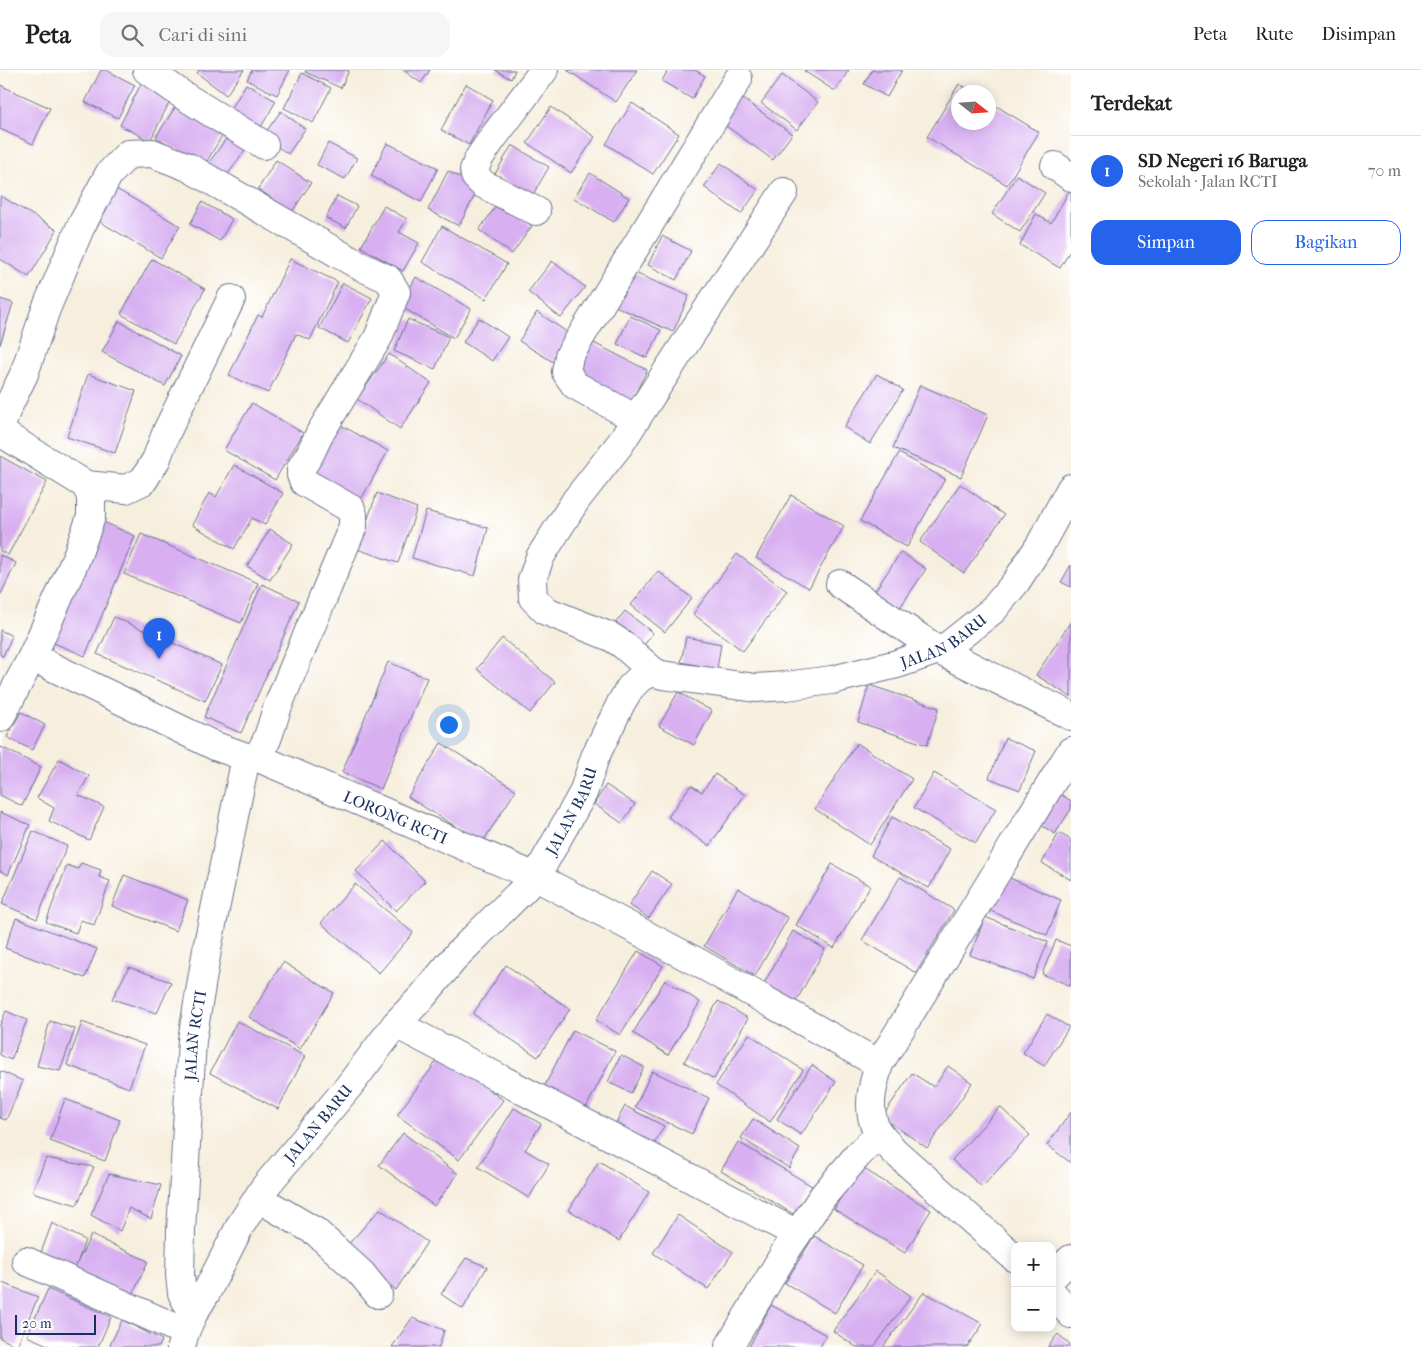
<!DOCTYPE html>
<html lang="id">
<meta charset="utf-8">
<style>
:root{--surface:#fff;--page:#f6f6f6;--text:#202124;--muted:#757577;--line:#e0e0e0;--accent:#2563eb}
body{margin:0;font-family:"IM FELL French Canon",serif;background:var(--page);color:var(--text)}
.controls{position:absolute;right:15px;bottom:15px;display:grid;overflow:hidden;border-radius:10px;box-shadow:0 2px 12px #0003}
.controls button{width:45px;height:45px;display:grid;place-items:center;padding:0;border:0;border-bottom:1px solid var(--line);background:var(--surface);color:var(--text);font:25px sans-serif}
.compass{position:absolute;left:951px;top:15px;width:45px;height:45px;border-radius:50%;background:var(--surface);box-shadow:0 2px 12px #0003;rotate:107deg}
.scale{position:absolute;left:15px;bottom:12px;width:81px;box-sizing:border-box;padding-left:5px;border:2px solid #1b2f5e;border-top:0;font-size:14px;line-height:18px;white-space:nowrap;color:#1b2f5e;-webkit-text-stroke:4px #fff;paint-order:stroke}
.you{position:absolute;left:448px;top:654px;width:18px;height:18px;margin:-12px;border:4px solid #fff;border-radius:50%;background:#1a73e8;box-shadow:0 0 0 8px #1a73e833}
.badge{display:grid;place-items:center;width:32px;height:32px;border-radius:50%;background:var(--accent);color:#fff;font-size:16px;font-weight:700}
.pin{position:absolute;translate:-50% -41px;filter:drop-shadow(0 1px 2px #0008)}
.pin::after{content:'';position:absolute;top:26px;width:18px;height:15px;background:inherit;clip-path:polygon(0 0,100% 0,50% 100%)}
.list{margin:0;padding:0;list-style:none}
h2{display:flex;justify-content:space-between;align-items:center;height:65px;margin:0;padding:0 20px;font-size:21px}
h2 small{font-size:16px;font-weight:400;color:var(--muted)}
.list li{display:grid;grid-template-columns:32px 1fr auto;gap:15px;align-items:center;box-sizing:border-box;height:70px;padding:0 20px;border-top:1px solid var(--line)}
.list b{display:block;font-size:19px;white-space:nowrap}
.list p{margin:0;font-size:16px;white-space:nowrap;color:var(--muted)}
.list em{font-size:16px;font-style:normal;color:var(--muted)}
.actions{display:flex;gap:10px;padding:15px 20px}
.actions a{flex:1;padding:11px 0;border:1px solid var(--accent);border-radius:15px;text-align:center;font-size:18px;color:var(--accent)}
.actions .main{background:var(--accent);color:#fff}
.icon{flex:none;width:28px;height:28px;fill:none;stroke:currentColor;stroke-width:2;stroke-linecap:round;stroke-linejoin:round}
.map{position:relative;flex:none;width:1071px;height:1277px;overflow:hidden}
header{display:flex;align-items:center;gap:30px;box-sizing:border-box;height:70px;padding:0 25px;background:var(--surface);border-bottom:1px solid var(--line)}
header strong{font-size:24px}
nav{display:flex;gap:28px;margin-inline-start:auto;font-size:18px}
.search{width:350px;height:45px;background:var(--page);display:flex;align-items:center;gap:12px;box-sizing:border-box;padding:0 18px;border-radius:15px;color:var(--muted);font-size:19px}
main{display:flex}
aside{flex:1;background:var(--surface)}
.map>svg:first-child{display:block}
.building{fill:#d8b0f1}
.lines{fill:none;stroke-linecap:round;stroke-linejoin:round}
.minor-casing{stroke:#68728b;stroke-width:30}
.minor{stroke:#fff;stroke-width:28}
.labels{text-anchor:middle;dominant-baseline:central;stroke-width:4;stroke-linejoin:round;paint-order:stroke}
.street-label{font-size:16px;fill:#1b2f5e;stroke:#fff}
</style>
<header>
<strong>Peta</strong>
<div class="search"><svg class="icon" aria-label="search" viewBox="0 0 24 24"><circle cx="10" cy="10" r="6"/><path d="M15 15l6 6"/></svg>Cari di sini</div>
<nav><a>Peta</a><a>Rute</a><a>Disimpan</a></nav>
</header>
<main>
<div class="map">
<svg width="1071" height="1277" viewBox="0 0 1071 1277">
<rect width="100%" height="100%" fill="#fff"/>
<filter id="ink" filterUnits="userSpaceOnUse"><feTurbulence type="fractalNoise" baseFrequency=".02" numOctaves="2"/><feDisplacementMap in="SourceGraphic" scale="10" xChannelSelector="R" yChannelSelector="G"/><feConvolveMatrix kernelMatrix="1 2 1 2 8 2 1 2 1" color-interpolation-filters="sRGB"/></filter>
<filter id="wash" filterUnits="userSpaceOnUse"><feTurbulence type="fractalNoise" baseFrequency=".0096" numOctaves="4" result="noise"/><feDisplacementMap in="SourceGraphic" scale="20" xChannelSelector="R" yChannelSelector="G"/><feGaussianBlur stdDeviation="1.12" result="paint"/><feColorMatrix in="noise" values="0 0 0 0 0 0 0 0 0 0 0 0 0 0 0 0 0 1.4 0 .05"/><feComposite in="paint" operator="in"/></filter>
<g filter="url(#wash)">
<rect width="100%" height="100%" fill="#f7efde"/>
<g id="blocks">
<!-- building -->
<g class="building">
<polygon points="101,0 106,0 135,15 118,48 85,32"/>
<polygon points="199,0 244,0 226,25 197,3"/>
<polygon points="252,0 290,0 277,25 247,10"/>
<polygon points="306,0 349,0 341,18 305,2"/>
<polygon points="403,0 430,0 421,13"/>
<polygon points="495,0 515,0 511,9"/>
<polygon points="567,0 637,0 616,32"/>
<polygon points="668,0 695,0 705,6 692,29 662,11"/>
<polygon points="805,0 849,0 835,21 804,1"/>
<polygon points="872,0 902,0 887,27 864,14"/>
<polygon points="302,3 331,18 313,53 284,38"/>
<polygon points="782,5 818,32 797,60 761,33"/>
<polygon points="142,12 172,27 150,71 120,55"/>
<polygon points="246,14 276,31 257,64 227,46"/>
<polygon points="466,14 493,30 469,75 441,60"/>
<polygon points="959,14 974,22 958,22 958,52 988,52 988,31 1039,62 1007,115 927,67"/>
<polygon points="0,15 50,38 33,74 0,59"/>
<polygon points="736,24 792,64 773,90 718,50"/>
<polygon points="179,31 226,59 204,96 156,67"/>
<polygon points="632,33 679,64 653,104 606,74"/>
<polygon points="551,37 595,67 571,103 527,73"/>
<polygon points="281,41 305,59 288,84 263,66"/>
<polygon points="232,61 250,74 225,108 207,95"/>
<polygon points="328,73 357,88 345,109 317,95"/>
<polygon points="387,73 438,98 421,132 371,106"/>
<polygon points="512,75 549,97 532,126 495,104"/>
<polygon points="276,90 311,113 292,142 258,119"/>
<polygon points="721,93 758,120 741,144 704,117"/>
<polygon points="448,101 479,117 459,156 428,140"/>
<polygon points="590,103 629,128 614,152 574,128"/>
<polygon points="1017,105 1045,123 1020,162 992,144"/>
<polygon points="111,116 180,156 161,188 92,147"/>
<polygon points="1071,118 1071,182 1070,181 1060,198 1020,175 1036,144 1051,153"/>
<polygon points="1,126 57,160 29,207 0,189 0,129"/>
<polygon points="337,126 357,136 346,158 326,148"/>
<polygon points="202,132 232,149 220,171 190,154"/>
<polygon points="499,132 532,156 512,184 479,160"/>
<polygon points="384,136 407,149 399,162 419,173 403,201 361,177"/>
<polygon points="442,156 507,194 486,229 422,192"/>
<polygon points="662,166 691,181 676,210 648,195"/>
<polygon points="152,189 205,219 174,274 121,244"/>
<polygon points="290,189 338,212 310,270 296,264 268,323 229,305 258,245 262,247"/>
<polygon points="552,191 585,217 561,248 528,222"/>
<polygon points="628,200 689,226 673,262 613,235"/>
<polygon points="416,207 471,239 454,268 400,236"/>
<polygon points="343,213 372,228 348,273 319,258"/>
<polygon points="0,229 13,233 0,275"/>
<polygon points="537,242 570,264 553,292 519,271"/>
<polygon points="630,246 661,260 647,288 617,274"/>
<polygon points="479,248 508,267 492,291 463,272"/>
<polygon points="408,249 449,267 435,299 394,281"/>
<polygon points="119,251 181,286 165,316 102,282"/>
<polygon points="588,270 647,300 630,334 571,304"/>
<polygon points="389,284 431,313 400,359 357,329"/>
<polygon points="88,304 136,321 115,383 67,367"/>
<polygon points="877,304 903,320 870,374 844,357"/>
<polygon points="920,315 988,345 961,407 893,378"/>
<polygon points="252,333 303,363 275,410 224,380"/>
<polygon points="335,352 388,381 358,435 305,405"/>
<polygon points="899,383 945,409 907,477 860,451"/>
<polygon points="0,386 47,412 8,485 0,481"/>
<polygon points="234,395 283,423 265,455 252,448 234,479 192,455 209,423 216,427"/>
<polygon points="960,414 1004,445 964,503 920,472"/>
<polygon points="377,423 417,438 398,493 357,479"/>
<polygon points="791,425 844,456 809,518 756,488"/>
<polygon points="426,441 488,458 475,506 412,488"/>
<polygon points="99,450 135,466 85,586 49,571"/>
<polygon points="270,459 293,474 270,510 247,496"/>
<polygon points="141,464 258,513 241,553 124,504"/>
<polygon points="901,482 926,499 897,542 872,525"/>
<polygon points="737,484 787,521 743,581 693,544"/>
<polygon points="0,485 16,493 0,526"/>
<polygon points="1071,495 1071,517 1061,512"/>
<polygon points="658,501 692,528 665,562 631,535"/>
<polygon points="262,514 299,531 241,663 204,647"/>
<polygon points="625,541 653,563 642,578 613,556"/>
<polygon points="114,547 222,595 205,631 97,584"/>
<polygon points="1071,551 1071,627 1036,605"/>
<polygon points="0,560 12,566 3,586 0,585"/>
<polygon points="686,567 721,574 717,599 681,592"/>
<polygon points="502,568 555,612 530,643 477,599"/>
<polygon points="388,592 427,608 381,719 342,702"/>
<polygon points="869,615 939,638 927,675 858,652"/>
<polygon points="678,622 712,641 694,675 659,656"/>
<polygon points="21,642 45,655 32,680 7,667"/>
<polygon points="1005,668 1036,681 1020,720 989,708"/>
<polygon points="441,673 516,720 482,773 408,727"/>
<polygon points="857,673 912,709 870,775 815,739"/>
<polygon points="1,677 41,697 22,736 0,725 0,679"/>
<polygon points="59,689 89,706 78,725 104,737 89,770 49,751 54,738 37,728"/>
<polygon points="934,703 996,739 976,773 914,738"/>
<polygon points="715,704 745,725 709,776 668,747 691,715 702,722"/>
<polygon points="606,715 635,734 622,753 594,734"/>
<polygon points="1057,722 1071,731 1071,739 1055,764 1038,753"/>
<polygon points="0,742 30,755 8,805 0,801"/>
<polygon points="892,747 950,779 929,818 871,786"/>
<polygon points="33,761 67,776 37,849 2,834"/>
<polygon points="1059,763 1071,770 1071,810 1042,793"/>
<polygon points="385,771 425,811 396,841 356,801"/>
<polygon points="81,793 101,800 99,807 110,811 94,855 81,850 76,863 46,852 67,795 78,799"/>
<polygon points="832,794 870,816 834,878 796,855"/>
<polygon points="652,801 672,814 649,848 629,835"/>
<polygon points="998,803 1061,830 1047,865 984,838"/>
<polygon points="124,805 188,830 176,861 112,836"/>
<polygon points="900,807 954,840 916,903 862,870"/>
<polygon points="355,814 413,863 379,903 321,853"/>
<polygon points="738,818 788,848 755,906 704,876"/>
<polygon points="985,847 1048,872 1033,909 970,885"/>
<polygon points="16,848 97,879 85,908 5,878"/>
<polygon points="793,861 825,879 794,935 762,917"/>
<polygon points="1056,870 1071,876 1071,916 1042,904"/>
<polygon points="638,881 663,896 620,965 596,950"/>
<polygon points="283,892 334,923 300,979 249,947"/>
<polygon points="506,895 570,939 538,987 473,944"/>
<polygon points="129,897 171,912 157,943 112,929"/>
<polygon points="665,910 700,932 668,985 633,963"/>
<polygon points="718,931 748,948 714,1009 684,992"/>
<polygon points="6,941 27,950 11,990 0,985 0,955"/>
<polygon points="1047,944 1069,957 1044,996 1023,983"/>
<polygon points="50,951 75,959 60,1001 37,996"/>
<polygon points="237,951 305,986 278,1039 210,1003"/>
<polygon points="82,952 145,975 129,1018 67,995"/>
<polygon points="573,960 615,981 586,1038 544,1017"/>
<polygon points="749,964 803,1000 770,1052 716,1015"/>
<polygon points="442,984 503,1030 459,1090 397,1045"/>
<polygon points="621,985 644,997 631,1023 608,1012"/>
<polygon points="812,995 836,1012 801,1065 777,1049"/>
<polygon points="948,996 972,1013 927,1078 882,1047 912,1003 934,1017"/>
<polygon points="0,1001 23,1011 6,1050 0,1048"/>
<polygon points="652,1001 709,1028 692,1064 635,1037"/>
<polygon points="65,1029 120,1050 105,1091 50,1071"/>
<polygon points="625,1036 664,1056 651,1080 612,1060"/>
<polygon points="1000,1037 1030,1065 982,1117 952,1090"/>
<polygon points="514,1038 541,1054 525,1080 549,1094 529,1128 478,1097"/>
<polygon points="1071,1042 1071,1093 1047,1075"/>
<polygon points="753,1049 800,1079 789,1098 741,1068"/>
<polygon points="403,1063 458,1104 434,1136 379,1095"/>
<polygon points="738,1072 812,1116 795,1145 721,1101"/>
<polygon points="46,1088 94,1097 77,1135 32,1122"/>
<polygon points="599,1091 649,1122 619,1171 569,1140"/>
<polygon points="859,1096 931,1140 905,1183 834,1139"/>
<polygon points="109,1104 161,1115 151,1149 129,1138 120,1161 91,1145"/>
<polygon points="380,1139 427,1172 396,1220 345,1178"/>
<polygon points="678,1145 733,1182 708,1219 653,1183"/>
<polygon points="52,1153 85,1170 76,1197 39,1188"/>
<polygon points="91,1165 148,1191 129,1233 71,1206"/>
<polygon points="814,1166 863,1195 835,1243 785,1213"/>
<polygon points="466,1188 487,1197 463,1239 441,1224"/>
<polygon points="876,1201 911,1226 874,1277 856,1277 833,1261"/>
<polygon points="0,1212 38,1227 17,1276 0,1268"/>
<polygon points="48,1219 111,1247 98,1277 52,1277 27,1266"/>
<polygon points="924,1222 983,1254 967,1277 883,1277"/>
<polygon points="771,1235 826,1265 820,1277 749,1277"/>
<polygon points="412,1248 444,1260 439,1277 392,1277"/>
<polygon points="122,1250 162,1270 159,1277 109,1277"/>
<polygon points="1058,1264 1071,1275 1071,1277 1048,1277"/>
</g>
</g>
</g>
<g filter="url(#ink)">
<use href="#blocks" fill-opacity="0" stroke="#68728b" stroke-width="1"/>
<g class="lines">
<!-- minor casing -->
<g class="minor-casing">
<g id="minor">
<polyline points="147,0 184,26 264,75"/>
<polyline points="1055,96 1071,107"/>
<polyline points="536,141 483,114 475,106 474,100 479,88 492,69 544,0"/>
<polyline points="636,349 784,122"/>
<path d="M0,360L6,341L24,304L46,239L80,158L109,104L128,84L152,83L188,97L360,196L388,209L396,222L378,268L320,363L310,384L301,398V405L304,412L351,439L353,445V456C329,514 304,572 280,631C272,649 270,672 256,687H246L215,676L32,587L75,491L91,447V427L86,415L0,362"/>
<polyline points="86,415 126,419 143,411 156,390 167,361 231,229"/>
<polyline points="840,514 938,580 1071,646"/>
<polyline points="654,602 622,574 611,567 546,541 533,528 532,510 540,487 576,430 620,374 636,349 575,315 566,302 569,286 738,9"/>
<polyline points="0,648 32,587"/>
<path id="s1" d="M256,687L536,807L699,893L879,994C873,1015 866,1037 876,1059C880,1067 888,1073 893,1080L1015,1188"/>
<polyline points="396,954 797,1164"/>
<polyline points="879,994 1071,681"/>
<polyline points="258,1128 316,1162 361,1203 378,1224"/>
<polyline points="26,1191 185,1262"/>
<polyline points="1052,1207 1071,1189"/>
<polyline points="1052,1223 1071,1244"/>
<path id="s2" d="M193,1244L182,1223L180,1205L181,1161L192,970L208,874L246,687"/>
<path id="s3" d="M181,1277L185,1262L193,1244L206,1223L240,1156L264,1118L349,1016L396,954L422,927L458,884L536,807L583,723L595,687L621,633L630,618L641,607L654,602L662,605L756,618L786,616L832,610L897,594L938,580L949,575L993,540L1016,512L1040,475L1071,418"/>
<polyline points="729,1277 787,1179 823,1126 858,1085 868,1075 881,1066"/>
</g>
</g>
<!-- minor -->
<use href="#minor" class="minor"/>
</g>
</g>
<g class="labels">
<!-- street labels -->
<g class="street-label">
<text stroke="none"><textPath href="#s3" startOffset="1134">JALAN BARU</textPath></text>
<text stroke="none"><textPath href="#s3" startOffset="669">JALAN BARU</textPath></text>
<text stroke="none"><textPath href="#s1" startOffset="152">LORONG RCTI</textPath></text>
<text stroke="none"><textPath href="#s2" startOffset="282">JALAN RCTI</textPath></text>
<text stroke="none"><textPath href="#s3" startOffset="264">JALAN BARU</textPath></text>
</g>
</g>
</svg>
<div class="controls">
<button>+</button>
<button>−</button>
</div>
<svg class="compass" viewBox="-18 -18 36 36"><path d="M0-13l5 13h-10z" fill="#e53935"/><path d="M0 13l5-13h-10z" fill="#757577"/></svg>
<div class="scale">20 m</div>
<div class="you"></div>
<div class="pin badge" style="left:159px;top:589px">1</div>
</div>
<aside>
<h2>Terdekat<small></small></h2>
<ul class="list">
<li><span class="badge">1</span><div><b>SD Negeri 16 Baruga</b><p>Sekolah · Jalan RCTI</p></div><em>70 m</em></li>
</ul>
<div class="actions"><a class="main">Simpan</a><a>Bagikan</a></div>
</aside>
</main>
